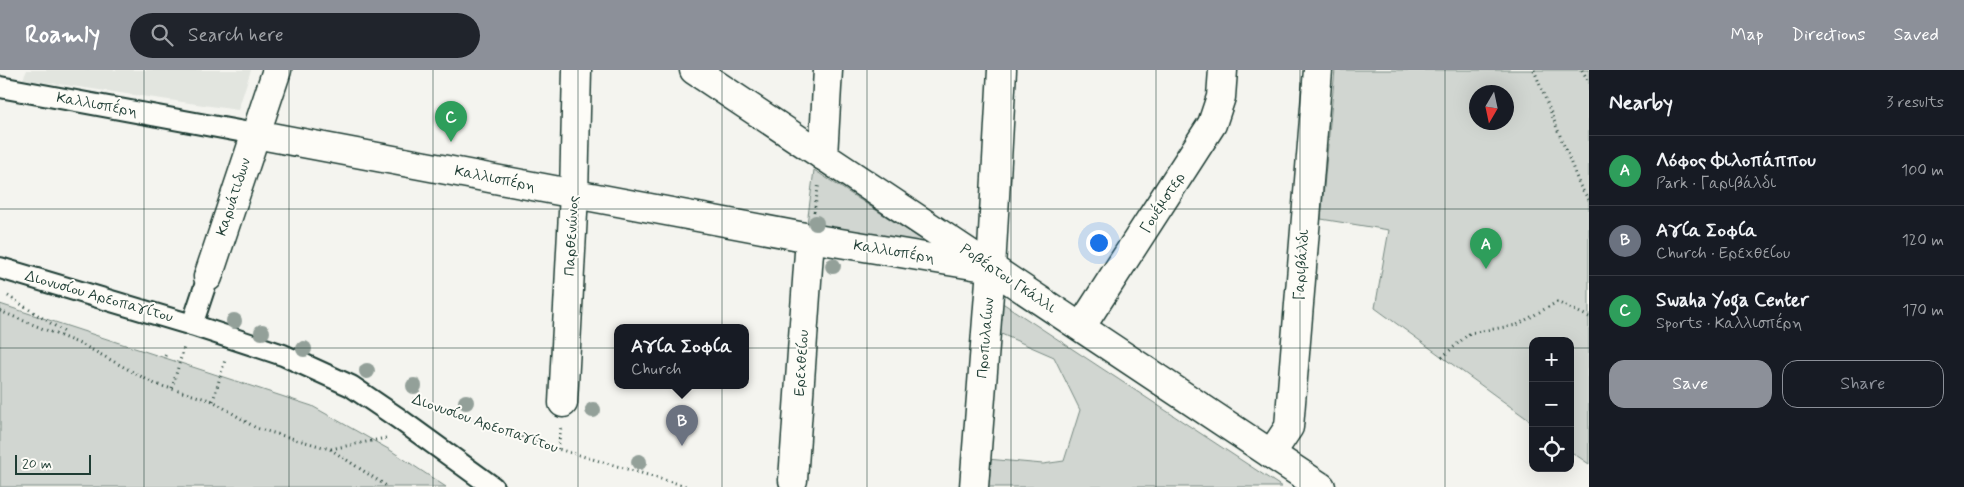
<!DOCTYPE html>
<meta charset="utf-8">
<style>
:root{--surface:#171b24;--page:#20242c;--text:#f1f3f6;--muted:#9ea1a6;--line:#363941;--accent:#8c9099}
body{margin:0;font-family:Mynerve,sans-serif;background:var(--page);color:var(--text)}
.controls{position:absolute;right:15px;bottom:15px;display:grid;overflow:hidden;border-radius:10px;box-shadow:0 5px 20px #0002}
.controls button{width:45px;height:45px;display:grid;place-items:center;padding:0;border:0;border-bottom:1px solid var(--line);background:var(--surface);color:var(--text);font:25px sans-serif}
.compass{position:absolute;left:1469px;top:15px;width:45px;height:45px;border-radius:50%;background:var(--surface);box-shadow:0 5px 20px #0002;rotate:189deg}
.scale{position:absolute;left:15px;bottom:12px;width:76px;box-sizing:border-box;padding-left:5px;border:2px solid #1f3d34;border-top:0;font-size:14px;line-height:18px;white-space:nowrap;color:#1f3d34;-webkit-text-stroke:4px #fdfcf7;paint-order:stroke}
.you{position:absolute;left:1098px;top:172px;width:18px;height:18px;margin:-12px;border:4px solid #fff;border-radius:50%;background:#1a73e8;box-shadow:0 0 0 8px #1a73e833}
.badge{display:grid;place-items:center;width:32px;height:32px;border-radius:50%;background:var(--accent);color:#fff;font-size:16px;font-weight:700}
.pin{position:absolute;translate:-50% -41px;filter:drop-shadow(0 1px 2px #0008)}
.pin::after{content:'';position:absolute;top:26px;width:18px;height:15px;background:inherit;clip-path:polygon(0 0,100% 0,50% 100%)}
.popup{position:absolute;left:614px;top:254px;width:135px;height:65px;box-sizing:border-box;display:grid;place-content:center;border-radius:10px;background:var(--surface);filter:drop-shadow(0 1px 4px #0005);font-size:16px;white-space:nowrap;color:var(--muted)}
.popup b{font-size:19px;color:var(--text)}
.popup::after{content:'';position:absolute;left:50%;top:100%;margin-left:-10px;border:10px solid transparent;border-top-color:var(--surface)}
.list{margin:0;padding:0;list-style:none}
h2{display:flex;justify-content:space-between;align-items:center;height:65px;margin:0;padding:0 20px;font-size:21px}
h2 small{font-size:16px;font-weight:400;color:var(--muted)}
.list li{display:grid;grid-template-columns:32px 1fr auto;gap:15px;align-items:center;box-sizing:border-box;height:70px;padding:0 20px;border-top:1px solid var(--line)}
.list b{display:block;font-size:19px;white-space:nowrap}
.list p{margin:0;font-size:16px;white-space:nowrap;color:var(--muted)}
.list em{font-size:16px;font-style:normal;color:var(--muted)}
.actions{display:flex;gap:10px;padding:15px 20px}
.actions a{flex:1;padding:11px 0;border:1px solid var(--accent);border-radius:15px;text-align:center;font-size:18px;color:var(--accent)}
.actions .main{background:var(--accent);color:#fff}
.icon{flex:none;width:28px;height:28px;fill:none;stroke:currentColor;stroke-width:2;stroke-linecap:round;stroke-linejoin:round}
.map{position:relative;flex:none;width:1589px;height:417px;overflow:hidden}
header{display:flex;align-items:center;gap:30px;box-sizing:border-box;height:70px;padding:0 25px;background:var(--accent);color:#fff}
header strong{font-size:24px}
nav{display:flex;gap:28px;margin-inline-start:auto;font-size:18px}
.search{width:350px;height:45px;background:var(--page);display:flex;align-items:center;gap:12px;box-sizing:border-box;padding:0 18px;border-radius:28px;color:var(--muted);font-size:19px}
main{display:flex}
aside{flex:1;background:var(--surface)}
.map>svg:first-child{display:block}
.built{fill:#e2e5df}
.green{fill:#d1d6d1;stroke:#788a82;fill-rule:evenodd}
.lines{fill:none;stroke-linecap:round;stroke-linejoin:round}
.pedestrian-casing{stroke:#1f3d34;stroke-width:24}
.minor-casing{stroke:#1f3d34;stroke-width:31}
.tertiary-casing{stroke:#1f3d34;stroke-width:31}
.path{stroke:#1f3d34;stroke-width:3;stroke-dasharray:1 4;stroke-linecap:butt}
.pedestrian{stroke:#fdfcf7;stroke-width:20}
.minor{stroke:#fdfcf7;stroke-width:28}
.tertiary{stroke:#fdfcf7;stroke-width:28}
.tree{fill:#93a099}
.grid{fill:none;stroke:#1f3d34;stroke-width:1;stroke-opacity:0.55}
.labels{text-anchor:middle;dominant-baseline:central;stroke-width:4;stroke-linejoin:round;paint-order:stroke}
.street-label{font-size:15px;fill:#1f3d34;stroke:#fdfcf7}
</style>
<header>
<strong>Roamly</strong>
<div class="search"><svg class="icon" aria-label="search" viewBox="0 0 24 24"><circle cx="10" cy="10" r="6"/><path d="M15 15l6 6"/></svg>Search here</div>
<nav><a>Map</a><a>Directions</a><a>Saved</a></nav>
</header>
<main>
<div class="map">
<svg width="1589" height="417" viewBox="0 0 1589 417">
<rect width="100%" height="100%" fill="#f4f4ef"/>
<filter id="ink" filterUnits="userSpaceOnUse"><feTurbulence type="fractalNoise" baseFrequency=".02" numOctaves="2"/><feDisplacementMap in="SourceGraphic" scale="10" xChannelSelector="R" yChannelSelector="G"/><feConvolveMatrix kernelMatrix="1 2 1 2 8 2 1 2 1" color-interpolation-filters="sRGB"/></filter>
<g filter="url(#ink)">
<!-- built -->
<polygon class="built" points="27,0 251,0 238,40 23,9"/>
<!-- green -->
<g class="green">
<path d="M1335,0H1589V394L1570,381V271H1533V353L1375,238L1389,160L1321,149ZM1506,22V52H1476V22Z"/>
<polygon points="814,100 944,184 807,154"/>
<polygon points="1001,232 1282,417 985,417 987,389 1043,394 1064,391 1080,340 1054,287 999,263"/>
<polygon points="0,234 312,336 390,380 446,417 0,417"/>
</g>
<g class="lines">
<!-- pedestrian casing -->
<g class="pedestrian-casing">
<g id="pedestrian">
<polyline points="0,17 255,64"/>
<polyline points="0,198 192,255 283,285 351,316 398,348 493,417"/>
<polyline points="192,255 208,207"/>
</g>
</g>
<!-- minor casing -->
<g class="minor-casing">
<g id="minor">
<polyline points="255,64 810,168 991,198 974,417"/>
<polyline points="823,86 828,0"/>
<polyline points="208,207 277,0"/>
<polyline points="1081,257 1212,54 1221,27 1223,0"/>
<polyline points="563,333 574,124 577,0"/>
<polyline points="1271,384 1321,417"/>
<polyline points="793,410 810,168"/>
</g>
</g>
<!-- tertiary casing -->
<g class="tertiary-casing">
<g id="tertiary">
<polyline points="694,0 1271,384 1289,357 1318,0"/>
<polyline points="991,198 1002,0"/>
</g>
</g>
<!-- path -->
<g class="path">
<polyline points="1534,0 1580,116 1589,130"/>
<polyline points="1582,0 1589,12"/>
<polyline points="814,142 819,113"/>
<polyline points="8,226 66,263"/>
<polyline points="0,241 85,276 155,314 213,331 256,358 330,379 388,417"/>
<polyline points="165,286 166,284"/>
<polyline points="1442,287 1470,263 1517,255 1557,232 1589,247"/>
<polyline points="172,318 184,277"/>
<polyline points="413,329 558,379 689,417"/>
<polyline points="213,331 225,290"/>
<polyline points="331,379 386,368"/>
<polyline points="558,379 561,357"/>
</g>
<!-- pedestrian -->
<use href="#pedestrian" class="pedestrian"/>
<!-- minor -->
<use href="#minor" class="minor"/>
<!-- tertiary -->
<use href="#tertiary" class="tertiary"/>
</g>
<!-- trees -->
<g class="tree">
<circle cx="816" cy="153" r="8"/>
<circle cx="833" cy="196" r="8"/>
<circle cx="234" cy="251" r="8"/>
<circle cx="262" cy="262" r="8"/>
<circle cx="304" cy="279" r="8"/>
<circle cx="367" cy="301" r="8"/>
<circle cx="414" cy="316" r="8"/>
<circle cx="466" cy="332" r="8"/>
<circle cx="593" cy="340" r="8"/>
<circle cx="639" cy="392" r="8"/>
</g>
</g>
<!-- grid -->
<path class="grid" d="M144,0V417M289,0V417M433,0V417M578,0V417M722,0V417M867,0V417M1011,0V417M1156,0V417M1300,0V417M1445,0V417M0,139H1589M0,278H1533M1570,278H1589"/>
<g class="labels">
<!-- street labels -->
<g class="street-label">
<text transform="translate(97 35) rotate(10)">Καλλισπέρη</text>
<text transform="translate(495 109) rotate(11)">Καλλισπέρη</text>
<text transform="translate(234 127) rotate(-72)">Καρυάτιδων</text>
<text transform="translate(1163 133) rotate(-57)">Γουέμστερ</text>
<text transform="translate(572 166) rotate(-87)">Παρθενώνος</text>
<text transform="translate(894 182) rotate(9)">Καλλισπέρη</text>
<text transform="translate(1302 195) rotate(-86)">Γαριβάλδι</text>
<text transform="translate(1008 209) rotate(34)">Ροβέρτου Γκάλλι</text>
<text transform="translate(99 227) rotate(16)">Διονυσίου Αρεοπαγίτου</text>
<text transform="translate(986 268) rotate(-85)">Προπυλαίων</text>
<text transform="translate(802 293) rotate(-86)">Ερεχθείου</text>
<text transform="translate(485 354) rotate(19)">Διονυσίου Αρεοπαγίτου</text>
</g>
</g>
</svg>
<div class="controls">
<button>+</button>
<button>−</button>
<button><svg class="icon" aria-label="locate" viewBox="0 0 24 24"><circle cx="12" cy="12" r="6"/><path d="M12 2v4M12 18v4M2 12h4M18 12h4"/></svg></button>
</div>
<svg class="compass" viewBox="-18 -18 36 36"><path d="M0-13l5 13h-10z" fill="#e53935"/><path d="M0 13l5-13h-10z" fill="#9ea1a6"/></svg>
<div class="scale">20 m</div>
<div class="you"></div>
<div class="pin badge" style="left:1486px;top:199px;background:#2e9e5b">A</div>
<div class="pin badge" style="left:682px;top:376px;background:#6b7280">B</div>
<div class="popup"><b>Αγία Σοφία</b>Church</div>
<div class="pin badge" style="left:451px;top:72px;background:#2e9e5b">C</div>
</div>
<aside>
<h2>Nearby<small>3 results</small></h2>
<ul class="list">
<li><span class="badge" style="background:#2e9e5b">A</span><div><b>Λόφος Φιλοπάππου</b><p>Park · Γαριβάλδι</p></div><em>100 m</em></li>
<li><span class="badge" style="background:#6b7280">B</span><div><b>Αγία Σοφία</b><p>Church · Ερεχθείου</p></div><em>120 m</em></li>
<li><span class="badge" style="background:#2e9e5b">C</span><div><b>Swaha Yoga Center</b><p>Sports · Καλλισπέρη</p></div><em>170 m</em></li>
</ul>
<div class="actions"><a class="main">Save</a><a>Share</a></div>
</aside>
</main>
